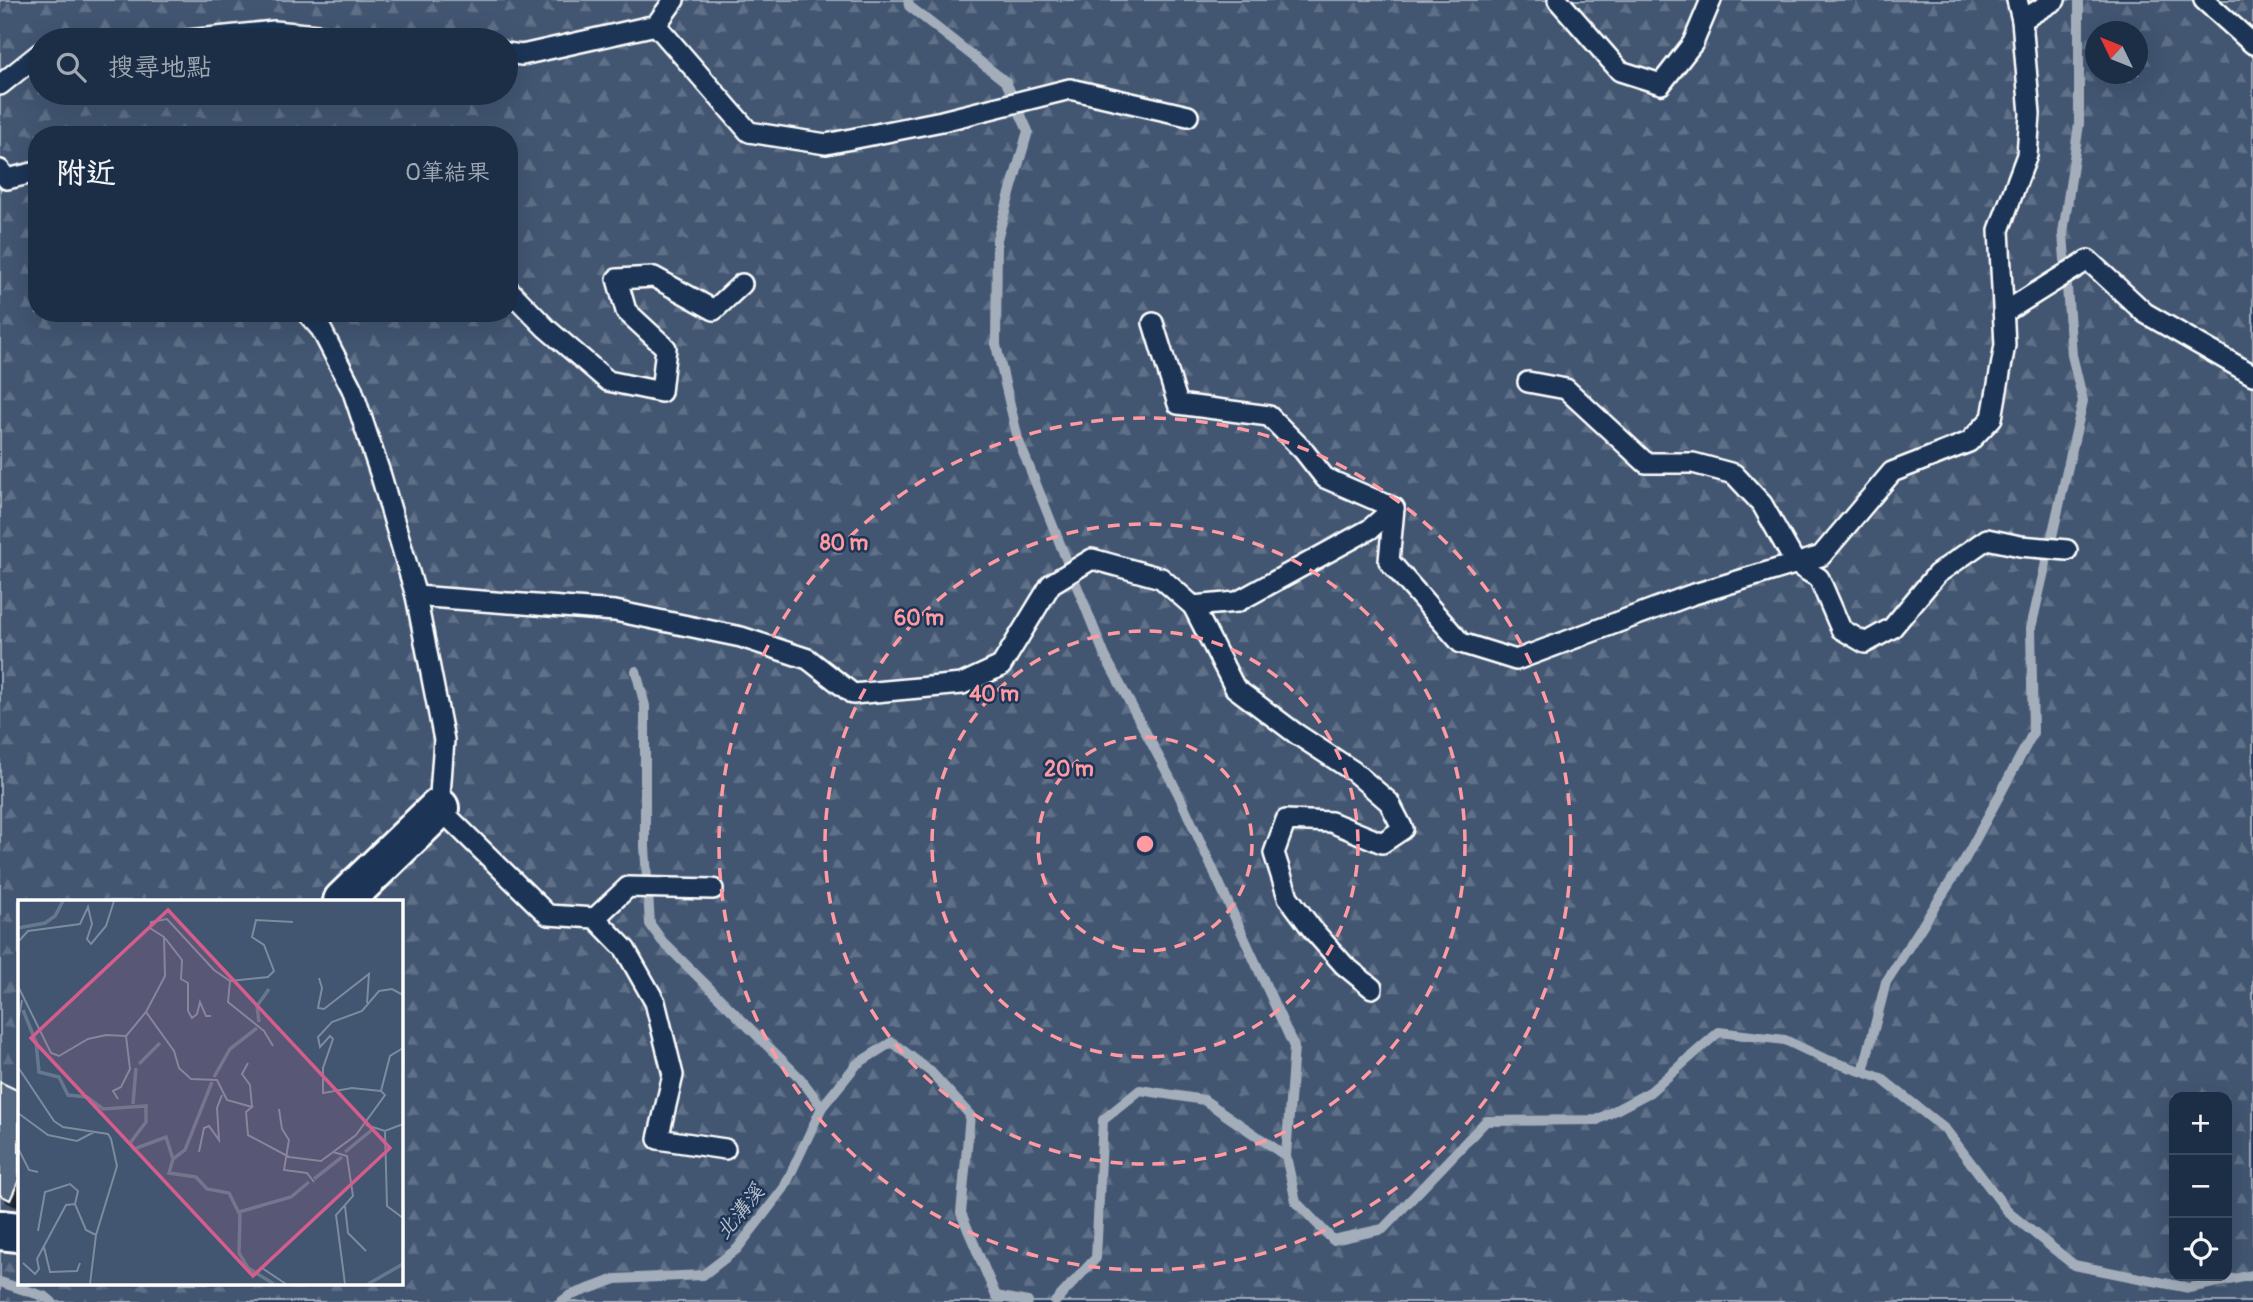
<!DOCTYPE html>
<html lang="zh-TW">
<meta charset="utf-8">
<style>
:root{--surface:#1c2e46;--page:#293a51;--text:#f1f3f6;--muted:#a0a8b3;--line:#3a4a5f}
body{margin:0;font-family:Pangolin,"LXGW WenKai TC",sans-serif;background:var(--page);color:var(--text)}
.controls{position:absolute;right:21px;bottom:21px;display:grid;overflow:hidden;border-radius:14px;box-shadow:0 7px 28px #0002}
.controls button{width:63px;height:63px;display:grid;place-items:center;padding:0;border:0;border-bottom:2px solid var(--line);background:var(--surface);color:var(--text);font:35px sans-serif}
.compass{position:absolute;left:2085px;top:21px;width:63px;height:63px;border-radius:50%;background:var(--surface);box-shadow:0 7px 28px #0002;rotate:313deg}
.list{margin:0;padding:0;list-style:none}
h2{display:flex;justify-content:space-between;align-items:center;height:91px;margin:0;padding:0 28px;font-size:30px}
h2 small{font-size:23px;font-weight:400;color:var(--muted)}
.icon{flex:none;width:38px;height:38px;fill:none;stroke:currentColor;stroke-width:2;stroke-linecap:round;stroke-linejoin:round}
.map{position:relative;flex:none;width:2253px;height:1302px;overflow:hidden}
.search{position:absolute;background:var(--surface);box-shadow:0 7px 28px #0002;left:28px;top:28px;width:490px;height:77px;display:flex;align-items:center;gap:18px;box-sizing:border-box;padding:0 24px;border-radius:38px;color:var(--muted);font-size:26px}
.panel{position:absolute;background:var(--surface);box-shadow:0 7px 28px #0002;left:28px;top:126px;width:490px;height:196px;border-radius:28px}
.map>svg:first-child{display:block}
.forest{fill:url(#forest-firs);stroke:#a0aab8;stroke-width:2;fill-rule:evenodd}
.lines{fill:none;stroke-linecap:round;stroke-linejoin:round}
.stream{stroke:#a4aebb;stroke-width:10}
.building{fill:#556781;stroke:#fff;stroke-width:2;filter:url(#shadow)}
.service-casing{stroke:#fff;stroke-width:24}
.minor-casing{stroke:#fff;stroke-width:44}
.service{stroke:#1d3557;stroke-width:19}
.minor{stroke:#1d3557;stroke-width:38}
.ring{fill:none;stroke:#ff9aa2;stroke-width:3.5;stroke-dasharray:12 9}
.labels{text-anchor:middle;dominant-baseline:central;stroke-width:5;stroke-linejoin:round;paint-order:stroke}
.water-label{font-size:21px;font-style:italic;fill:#bbc2cc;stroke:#1d3557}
.inset-river{fill:none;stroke:#67788e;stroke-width:3.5}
.inset-road{fill:none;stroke:#7d8b9e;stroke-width:2}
.view{fill:#d45d8c;fill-opacity:0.15;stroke:#d45d8c;stroke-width:3.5}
.inset-edge{fill:none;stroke:#fff;stroke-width:3.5}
.centre{fill:#ff9aa2;stroke:#1d3557;stroke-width:3.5}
.ring-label{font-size:21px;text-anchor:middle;font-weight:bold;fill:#ff9aa2;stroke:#1d3557;stroke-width:5;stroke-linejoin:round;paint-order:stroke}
</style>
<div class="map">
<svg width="2253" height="1302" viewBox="0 0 2253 1302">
<defs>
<pattern id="forest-firs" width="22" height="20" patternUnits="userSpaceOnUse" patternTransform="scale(1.75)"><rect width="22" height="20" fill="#425672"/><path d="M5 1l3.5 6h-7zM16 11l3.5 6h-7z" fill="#5e6f87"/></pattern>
<filter id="shadow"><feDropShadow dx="6" dy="6" stdDeviation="0" flood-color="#0009"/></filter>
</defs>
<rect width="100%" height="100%" fill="#263d5e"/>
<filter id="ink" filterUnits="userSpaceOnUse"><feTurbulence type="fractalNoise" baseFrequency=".0143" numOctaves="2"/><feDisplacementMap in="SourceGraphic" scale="14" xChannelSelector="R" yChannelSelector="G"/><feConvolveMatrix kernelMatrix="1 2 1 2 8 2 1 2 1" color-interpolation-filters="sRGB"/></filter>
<g filter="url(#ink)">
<!-- forest -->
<path class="forest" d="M0,0H2253V1302H0ZM2096,32H2138V74H2096ZM40,40H506V93H40ZM37,135H509V313H37ZM19,901H401V1283H19ZM2174,1097H2227V1276H2174Z"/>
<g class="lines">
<!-- stream -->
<g class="stream">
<polyline points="908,0 909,6 1006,82 1028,131 997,239 996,345 1018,439 1105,656 1178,793 1294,1047 1286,1156"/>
<polyline points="636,671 645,706 645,847 650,924 662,941 800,1078 822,1107"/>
<polyline points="1863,1072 1886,982 1964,861 2033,733 2031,628 2083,401 2072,355 2063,233 2079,124 2079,0"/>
<polyline points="0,1282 46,1297 52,1302"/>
<polyline points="561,1302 569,1296 616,1279 703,1275 737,1249 784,1188 822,1107 857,1064 892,1042 931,1072 970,1115 961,1213 996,1296 1028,1302"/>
<polyline points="1055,1302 1096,1258 1103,1120 1140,1090 1204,1100 1286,1156 1296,1202 1333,1240 1383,1229 1486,1121 1597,1120 1650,1092 1719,1032 1785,1040 1825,1059 1881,1078 1946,1130 2009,1213 2074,1265 2189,1288 2253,1275"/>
</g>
</g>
<!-- building -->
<polygon class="building" points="0,1082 19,1091 19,1180 10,1200 0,1195"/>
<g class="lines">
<!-- service casing -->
<g class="service-casing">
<g id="service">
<polyline points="1558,0 1620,71 1661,84 1693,43 1711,0"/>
<polyline points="2204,0 2253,44"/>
<polyline points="2022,20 2055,0"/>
<polyline points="656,25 749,132 826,144 942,121 1070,89 1188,116"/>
<polyline points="188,40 274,31 371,40"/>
<polyline points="506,53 522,55 656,25 674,0"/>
<polyline points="0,85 40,53"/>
<polyline points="0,170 7,179 37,172"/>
<polyline points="509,290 546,328 608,381 661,392 666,348 626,311 617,279 654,277 714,310 742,284"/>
<polyline points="2005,312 2088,260 2145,313 2253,375"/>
<polyline points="307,313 321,329 352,389 381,476 416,596 444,740 439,808 548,915 595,918 625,949 655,1002 673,1075 658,1139 725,1149"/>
<polyline points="1153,323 1178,404 1269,416 1303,450 1325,478 1394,508"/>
<polyline points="1528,382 1566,389 1646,463 1693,463 1734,474 1762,504 1796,564 1819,578 1841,629 1865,643 1892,628 1937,574 1987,539 2020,546 2067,550"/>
<polyline points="416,596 615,611 741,637 808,659 853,694 962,684 1001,666 1051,584 1092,559 1161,578 1193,606 1237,602 1370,529 1394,508 1389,561 1461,643 1516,660 1691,595 1821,556 1892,472 1969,442 1992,418 2005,345 1999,230 2027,155 2030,114 2022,20 2017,0"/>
<polyline points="1193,606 1235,688 1295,733 1353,771 1389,802 1403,829 1382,843 1331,822 1286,820 1274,853 1288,897 1312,929 1344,965 1372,988"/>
<polyline points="595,918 628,887 713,889"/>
</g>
</g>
<!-- minor casing -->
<g class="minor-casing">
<g id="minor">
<polyline points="343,901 439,808"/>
<polyline points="0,1230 19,1232"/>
</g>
</g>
<!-- service -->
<use href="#service" class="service"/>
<!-- minor -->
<use href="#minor" class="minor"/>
</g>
</g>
<!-- distance rings -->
<g class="ring">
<circle cx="1145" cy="844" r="107"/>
<circle cx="1145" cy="844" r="213"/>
<circle cx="1145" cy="844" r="320"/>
<circle cx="1145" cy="844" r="426"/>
</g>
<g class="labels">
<!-- water labels -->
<g class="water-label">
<text transform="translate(740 1212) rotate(-51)">北溝溪</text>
</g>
</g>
<!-- overview -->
<g transform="translate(18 900)">
<rect width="385" height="385" fill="#263d5e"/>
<path d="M0,1H385V384H0Z" fill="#425672"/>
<path class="inset-river" d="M0,28L27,23L37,16L45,1M5,110L18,142L21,172L41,177L50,195L69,197L85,209L128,206V222L112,243L116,249L148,237L155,259L151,273L178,277L189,289L211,293L222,315L221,353L230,368L256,384M241,122L239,106L251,89M121,164L142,143M196,177L212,149L239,128M115,204L118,168M327,252L355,229M155,259L167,250L194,182M296,279L324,257M221,312L273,297L291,282M350,384L385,364"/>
<path class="inset-road" d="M147,38L164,60L163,79L170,83V111L174,118L179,114L182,102L188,116H193M0,42L10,31L62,24L70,7L74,24L69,39L73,44L88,26L96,1M301,78L304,88L300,108L306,109L351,74L349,103M212,81L210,102L246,131L255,146M0,86L33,153L41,156L70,139L88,135L108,136M128,112L156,151L161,168L173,179L199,180L209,200L234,207L228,212L230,235L271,257L303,261L338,235L367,195L363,191L334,188L305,193V168L315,139L312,136L302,147L300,137L314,122L344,111L361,91L374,89L385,95M0,122L4,100M230,163L224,174L232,185L234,207M0,167L36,221L45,227L90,234L93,239L99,266L78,335L72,384M363,191L372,156L385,148M100,199L95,191L103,187L112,169L108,136L128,112L147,76L146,37L132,28L133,22L149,19L196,70L212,81L250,77L256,71L246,45L234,37L238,20L275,22M261,209L264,229L271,240L266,270L289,273L296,282M0,213L30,235L59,241L76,232M348,225L367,231L385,224M367,231L369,306L385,318M0,248L11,270L20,272M181,252L186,228L191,226L201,240L199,208L204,195M315,252L329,256L335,296L318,315L327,384M327,306L330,333L348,351M20,331L27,292L52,284L60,291L57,304M26,347L32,372L59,371L62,363M5,363L17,374L21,369L19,359L48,305L57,304L68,330L78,335M244,368L268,384"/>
<path class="view" d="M150,10L372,248L235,376L13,138Z"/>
<rect width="385" height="385" class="inset-edge"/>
</g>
<circle cx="1145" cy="844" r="10" class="centre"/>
<g class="ring-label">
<text x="844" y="550">80 m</text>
<text x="919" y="625">60 m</text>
<text x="994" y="701">40 m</text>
<text x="1069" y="776">20 m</text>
</g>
</svg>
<div class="controls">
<button>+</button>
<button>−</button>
<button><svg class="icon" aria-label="locate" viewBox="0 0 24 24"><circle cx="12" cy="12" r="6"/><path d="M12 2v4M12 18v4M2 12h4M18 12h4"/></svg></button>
</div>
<svg class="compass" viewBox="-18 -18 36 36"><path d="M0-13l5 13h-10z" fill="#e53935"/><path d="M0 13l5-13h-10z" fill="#a0a8b3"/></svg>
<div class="search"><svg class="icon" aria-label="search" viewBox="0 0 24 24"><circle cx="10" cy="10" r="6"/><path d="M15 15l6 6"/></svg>搜尋地點</div>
<section class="panel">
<h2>附近<small>0筆結果</small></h2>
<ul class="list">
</ul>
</section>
</div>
